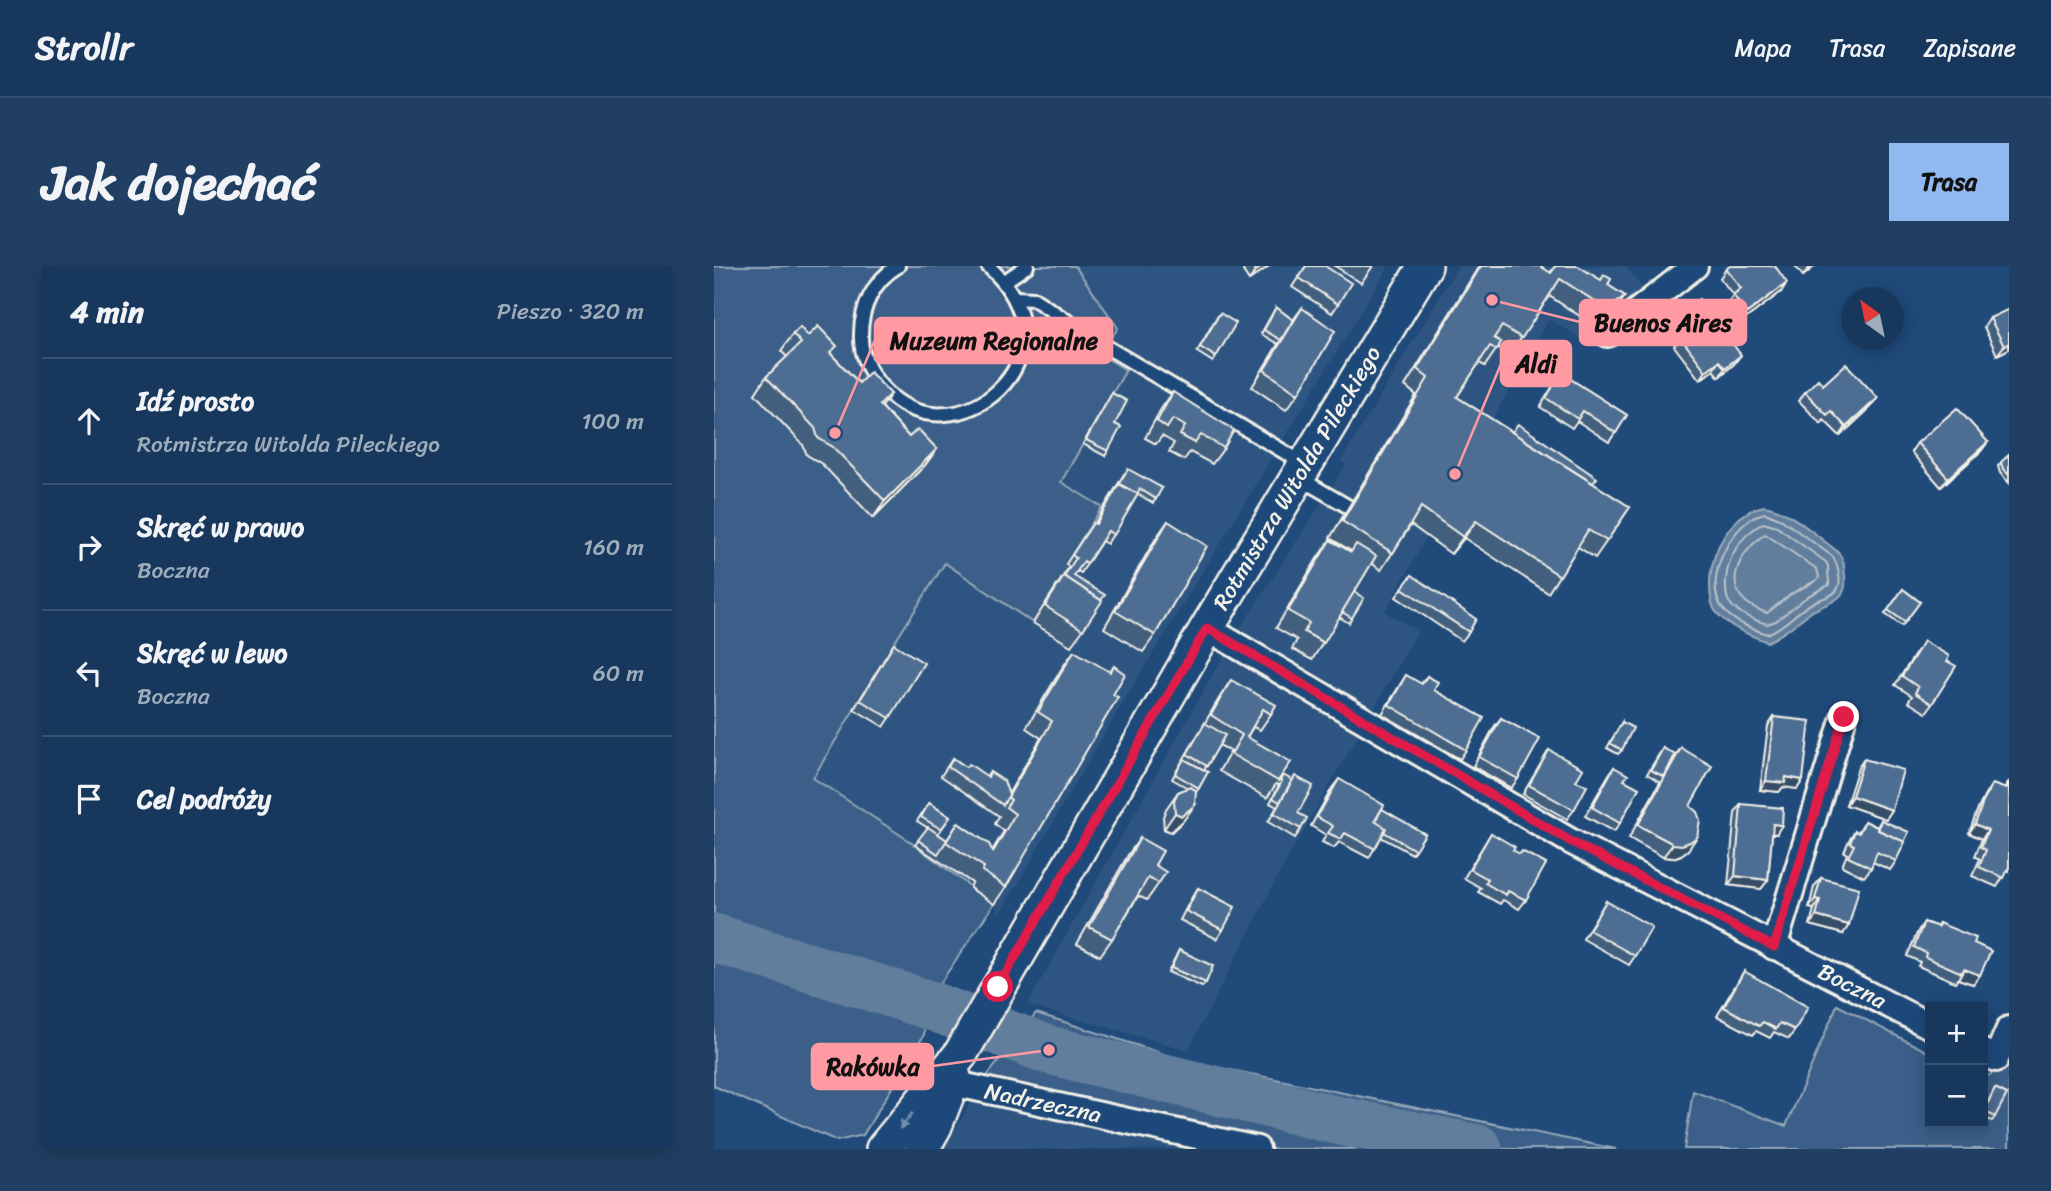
<!DOCTYPE html>
<html lang="pl">
<meta charset="utf-8">
<style>
:root{--surface:#17385c;--page:#203f62;--text:#f1f3f6;--muted:#9eacbb;--line:#365272;--accent:#90b9f0}
body{margin:0;font-family:Sriracha,sans-serif;background:var(--page);color:var(--text)}
.controls{position:absolute;right:21px;bottom:21px;display:grid;overflow:hidden;border-radius:0px;box-shadow:0 4px 18px #0003}
.controls button{width:63px;height:63px;display:grid;place-items:center;padding:0;border:0;border-bottom:2px solid var(--line);background:var(--surface);color:var(--text);font:35px sans-serif}
.compass{position:absolute;left:1127px;top:21px;width:63px;height:63px;border-radius:50%;background:var(--surface);box-shadow:0 4px 18px #0003;rotate:327deg}
.stop{position:absolute;width:21px;height:21px;margin:-16px;border:5px solid #e11d48;border-radius:50%;background:#fff}
.stop.end{background:#e11d48;border-color:#fff;box-shadow:0 2px 7px #0008}
.list{margin:0;padding:0;list-style:none}
h2{display:flex;justify-content:space-between;align-items:center;height:91px;margin:0;padding:0 28px;font-size:30px}
h2 small{font-size:23px;font-weight:400;color:var(--muted)}
.list li{display:grid;grid-template-columns:46px 1fr auto;gap:21px;align-items:center;box-sizing:border-box;height:126px;padding:0 28px;border-top:2px solid var(--line)}
.list b{display:block;font-size:26px;white-space:nowrap}
.list p{margin:0;font-size:23px;white-space:nowrap;color:var(--muted)}
.list em{font-size:23px;font-style:normal;color:var(--muted)}
.icon{flex:none;width:38px;height:38px;fill:none;stroke:currentColor;stroke-width:2;stroke-linecap:round;stroke-linejoin:round}
.map{position:relative;flex:none;width:1295px;height:883px;overflow:hidden;border-radius:0px}
header{display:flex;align-items:center;gap:42px;box-sizing:border-box;height:98px;padding:0 35px;background:var(--surface);border-bottom:2px solid var(--line)}
header strong{font-size:33px}
nav{display:flex;gap:38px;margin-inline-start:auto;font-size:24px}
.intro{display:flex;align-items:center;justify-content:space-between;box-sizing:border-box;height:168px;padding:0 42px}
h1{margin:0;font-size:49px}
.button{padding:18px 32px;border-radius:0px;background:var(--accent);color:#111;font-size:24px;font-weight:700}
main{display:flex;gap:42px;padding:0 42px}
aside{flex:1;background:var(--surface);border-radius:0px;box-shadow:0 4px 18px #0003}
.map>svg:first-child{display:block}
.built{fill:#2d5581}
.green{fill:#3a5f88;stroke:#97a8b8;stroke-width:2}
.water{fill:#627e9d;stroke:#9cacbb;stroke-width:2}
.lines{fill:none;stroke-linecap:round;stroke-linejoin:round}
.shore{stroke:#bac3ca;stroke-width:2}
.river{stroke:#627e9d;stroke-width:49}
.lane-casing{stroke:#f4f1e8;stroke-width:18}
.street-casing{stroke:#f4f1e8;stroke-width:30}
.secondary-casing{stroke:#f4f1e8;stroke-width:38}
.lane{stroke:#1f4a7a;stroke-width:12}
.street{stroke:#1f4a7a;stroke-width:24}
.secondary{stroke:#1f4a7a;stroke-width:33}
.wall{fill:#425f7e;stroke:#f4f1e8;stroke-width:2}
.shaded-wall{fill:#364d66;stroke:#f4f1e8;stroke-width:2}
.building{fill:#4d6e92;stroke:#f4f1e8;stroke-width:2}
.oneway{fill:#748da6}
.route{stroke:#e11d48;stroke-width:9}
.labels{text-anchor:middle;dominant-baseline:central;stroke-width:6;stroke-linejoin:round;paint-order:stroke}
.street-label{font-size:23px;fill:#f4f1e8;stroke:#1f4a7a}
.leader{fill:none;stroke:#ff9aa2;stroke-width:2.5}
.callout-dot{fill:#ff9aa2;stroke:#1f4a7a;stroke-width:2.5}
.callout{fill:#ff9aa2;stroke:#ff9aa2;stroke-width:2.5}
.callout-label{font-size:24px;text-anchor:middle;font-weight:bold;fill:#111}
</style>
<header>
<strong>Strollr</strong>
<nav><a>Mapa</a><a>Trasa</a><a>Zapisane</a></nav>
</header>
<div class="intro"><h1>Jak dojechać</h1><a class="button">Trasa</a></div>
<main>
<aside>
<h2>4 min<small>Pieszo · 320 m</small></h2>
<ul class="list">
<li><svg class="icon" aria-label="ahead" viewBox="0 0 24 24"><path d="M12 20V5M6 11l6-6 6 6"/></svg><div><b>Idź prosto</b><p>Rotmistrza Witolda Pileckiego</p></div><em>100 m</em></li>
<li><svg class="icon" aria-label="right" viewBox="0 0 24 24"><path d="M7 20v-9h11M14 6l5 5-5 5"/></svg><div><b>Skręć w prawo</b><p>Boczna</p></div><em>160 m</em></li>
<li><svg class="icon" aria-label="left" viewBox="0 0 24 24"><path d="M17 20v-9H6M10 6l-5 5 5 5"/></svg><div><b>Skręć w lewo</b><p>Boczna</p></div><em>60 m</em></li>
<li><svg class="icon" aria-label="arrive" viewBox="0 0 24 24"><path d="M6 21V4h12l-3 4 3 4H6"/></svg><div><b>Cel podróży</b></div></li>
</ul>
</aside>
<div class="map">
<svg width="1295" height="883" viewBox="0 0 1295 883">
<rect width="100%" height="100%" fill="#1f4a7a"/>
<filter id="ink" filterUnits="userSpaceOnUse"><feTurbulence type="fractalNoise" baseFrequency=".0143" numOctaves="2"/><feDisplacementMap in="SourceGraphic" scale="14" xChannelSelector="R" yChannelSelector="G"/><feConvolveMatrix kernelMatrix="1 2 1 2 8 2 1 2 1" color-interpolation-filters="sRGB"/></filter>
<g filter="url(#ink)">
<!-- built -->
<g class="built">
<polygon points="361,0 675,0 399,453 286,648 280,638 191,572 99,513 174,387 231,297 319,356 355,301 352,298 388,242 347,217 412,104 386,87 404,62"/>
<polygon points="744,0 912,0 932,27 870,74 835,53 671,346 704,365 572,595 474,784 313,739 517,376 632,199 627,195"/>
<polygon points="260,831 484,883 230,883"/>
</g>
<!-- green -->
<g class="green">
<polygon points="0,0 361,0 404,62 386,88 412,104 347,216 388,241 352,298 355,301 319,357 231,297 174,387 99,512 191,572 280,638 212,738 210,769 149,869 123,875 0,820"/>
<polygon points="1123,739 1216,787 1216,857 1269,857 1269,813 1295,797 1295,883 970,883 979,825 1072,860"/>
<polygon points="322,747 469,794 902,883 484,883 260,831 263,823"/>
</g>
<!-- water -->
<path class="water" d="M1050,240C1077,244 1102,270 1123,285C1130,293 1130,299 1131,310C1135,337 1111,336 1094,348C1079,359 1071,368 1053,376C1036,369 1014,361 1002,346C996,338 996,324 996,314C998,284 1017,247 1050,240Z"/>
<g class="lines">
<!-- shore -->
<g class="shore">
<path d="M1051,247L1068,254L1118,290C1123,296 1128,314 1124,322C1120,331 1107,332 1100,336C1082,345 1072,361 1053,368C1038,363 1016,355 1007,340C989,312 1019,253 1051,247Z"/>
<path d="M1049,257L1063,261L1112,296L1114,300L1115,319L1094,330L1062,355L1053,358C1040,354 1023,348 1015,336C1011,330 1012,321 1012,314C1014,288 1027,270 1049,257Z"/>
<path d="M1051,268L1103,303L1105,311L1103,314L1077,328L1053,347C1005,332 1018,292 1051,268Z"/>
</g>
<!-- river -->
<polyline class="river" points="0,672 212,738 335,784 622,854 764,883"/>
<!-- lane casing -->
<g class="lane-casing">
<g id="lane">
<path d="M184,0C160,14 147,41 147,68C146,87 155,107 168,121C239,201 373,89 274,0"/>
<polyline points="291,15 313,0"/>
<polyline points="302,32 320,33 391,80 589,197"/>
<polyline points="585,212 635,241"/>
</g>
</g>
<!-- street casing -->
<g class="street-casing">
<g id="street">
<polyline points="894,68 981,0"/>
<polyline points="493,362 856,575 1216,760"/>
<polyline points="1060,681 1130,451"/>
<polyline points="1269,786 1282,793 1295,763"/>
<polyline points="238,817 543,883"/>
</g>
</g>
<!-- secondary casing -->
<g class="secondary-casing">
<g id="secondary">
<polyline points="169,883 246,789 493,362 711,0"/>
<polyline points="208,883 221,860 240,811"/>
</g>
</g>
<!-- lane -->
<use href="#lane" class="lane"/>
<!-- street -->
<use href="#street" class="street"/>
<!-- secondary -->
<use href="#secondary" class="secondary"/>
</g>
<!-- wall -->
<g class="wall">
<polygon points="532,0 555,0 535,14 529,5"/>
<polygon points="592,0 624,38 618,47 578,21"/>
<polygon points="621,0 659,0 647,17"/>
<polygon points="765,0 826,0 836,7 841,0 864,0 911,30 900,46 881,60 835,30 796,89 784,81 771,100 765,97 743,131 916,241 881,292 864,281 834,327 750,272 737,288 697,259 667,304 657,297 640,326 638,352 635,357 625,351 598,394 578,383 583,374 562,362 604,291 616,274 636,286 637,285 616,272 702,129 691,120"/>
<polygon points="1081,0 1101,0 1089,10"/>
<polygon points="1012,3 1067,26 1027,56 1013,38 1019,29 1006,12"/>
<polygon points="562,41 579,54 588,42 584,128 572,144 538,121 566,75 564,78 547,68"/>
<polygon points="963,49 1020,98 1005,111 999,104 986,114 960,80 966,71 957,58"/>
<polygon points="502,52 502,91 499,96 483,86"/>
<polygon points="1276,52 1295,83 1283,89 1270,61"/>
<polygon points="79,68 94,70 117,88 145,117 177,128 168,141 195,171 223,183 211,199 159,252 108,198 93,189 89,179 41,128 52,111 73,91 67,85"/>
<polygon points="847,107 913,149 895,176 863,155 858,162 826,141"/>
<polygon points="459,126 510,182 498,198 476,186 470,194 455,186 460,177 448,170 442,178 431,172 447,143"/>
<polygon points="1091,126 1164,132 1157,141 1126,170 1110,154 1107,158 1085,135"/>
<polygon points="398,127 401,158 394,185 391,190 369,178"/>
<polygon points="1274,176 1267,185 1227,221 1197,186 1203,177"/>
<polygon points="1295,189 1295,217 1286,207 1284,200"/>
<polygon points="410,208 442,233 439,237 424,228 393,278 388,275 367,307 364,305 360,310 369,364 357,380 319,357 355,301 352,298 373,266 381,257"/>
<polygon points="454,255 441,369 429,386 390,362 442,272"/>
<polygon points="698,309 755,366 748,375 682,331"/>
<polygon points="1189,323 1206,336 1188,360 1171,348"/>
<polygon points="180,378 176,452 170,461 140,443"/>
<polygon points="1204,384 1233,395 1218,438 1212,447 1194,436 1198,430 1181,419"/>
<polygon points="360,385 292,621 280,638 256,622 258,617 201,579 214,562 203,555 215,537 236,551 224,568 233,574 244,557 278,585 290,565 281,558 285,550 227,510 239,492 252,501 273,510 276,506 295,527 327,472 312,462 348,402"/>
<polygon points="692,409 707,418 713,410 752,484 746,493 668,448"/>
<polygon points="517,414 557,448 546,464 539,461 533,471 569,509 584,547 587,563 581,572 554,556 563,541 556,537 565,519 562,518 553,532 505,505 517,485 505,479 490,504 485,522 482,526 469,555 457,566 450,563 449,551 452,543 464,526 474,522 458,513 506,431"/>
<polygon points="1060,451 1089,514 1083,523 1069,521 1065,526 1046,524 1054,460"/>
<polygon points="787,452 804,513 797,522 759,500 780,461"/>
<polygon points="908,456 908,484 904,488 893,482"/>
<polygon points="949,482 961,490 967,482 976,540 974,584 967,589 959,592 949,591 915,572 946,516 933,508"/>
<polygon points="835,484 862,515 860,544 853,553 809,528"/>
<polygon points="1150,493 1178,544 1172,553 1132,539 1144,502"/>
<polygon points="900,501 910,514 906,557 900,566 871,550 894,510"/>
<polygon points="625,513 668,543 711,568 698,588 667,571 655,592 625,576 620,582 608,576 612,569 597,560 618,522"/>
<polygon points="1295,515 1295,605 1293,604 1283,621 1258,610 1266,593 1261,590 1268,573 1255,567 1263,545 1272,527 1278,518 1291,523"/>
<polygon points="1027,538 1062,568 1058,568 1054,614 1047,623 1014,619 1021,547"/>
<polygon points="1167,554 1182,595 1176,604 1159,596 1157,602 1150,611 1128,600 1133,588 1130,586 1135,574 1141,565 1144,566 1151,555 1163,561"/>
<polygon points="777,567 799,584 812,634 805,643 789,634 786,638 764,626 767,622 750,612"/>
<polygon points="426,572 445,617 433,634 424,630 398,673 386,690 363,678 414,589"/>
<polygon points="1107,612 1129,668 1096,659 1100,643 1095,642 1100,621"/>
<polygon points="484,622 509,664 503,673 466,654 478,631"/>
<polygon points="892,635 921,690 915,699 869,673"/>
<polygon points="1210,656 1223,661 1225,657 1260,677 1259,718 1244,713 1241,716 1204,700 1206,696 1193,690 1204,665"/>
<polygon points="465,684 492,717 488,721 454,706"/>
<polygon points="1030,705 1081,764 1075,773 1060,766 1056,772 1042,765 1039,769 1003,750"/>
<polygon points="1281,822 1281,851 1278,855 1269,851 1269,846"/>
</g>
<!-- shaded-wall -->
<g class="shaded-wall">
<polygon points="549,0 555,0 535,14 542,5"/>
<polygon points="1097,0 1101,0 1089,10 1096,1"/>
<polygon points="1073,17 1067,26 1027,56 1033,47"/>
<polygon points="911,30 900,46 881,60 893,43"/>
<polygon points="1295,77 1295,83 1283,89 1290,80"/>
<polygon points="1027,89 1020,98 1005,111 1011,102"/>
<polygon points="1005,95 999,104 986,114 992,105"/>
<polygon points="1164,132 1157,141 1126,170 1132,161"/>
<polygon points="1274,176 1267,185 1227,221 1234,212"/>
<polygon points="223,183 211,199 159,252 171,235"/>
<polygon points="762,255 750,272 737,288 749,271"/>
<polygon points="1072,511 1089,514 1083,523 1069,521 1065,526 1046,524 1052,515"/>
<polygon points="1138,530 1178,544 1172,553 1132,539"/>
<polygon points="481,539 469,555 457,566 450,563 461,547"/>
<polygon points="1059,558 1068,559 1062,568 1053,567"/>
<polygon points="1261,558 1274,564 1268,573 1255,567"/>
<polygon points="983,571 974,584 967,589 959,592 949,591 959,578"/>
<polygon points="1021,610 1054,614 1047,623 1014,619"/>
<polygon points="1101,633 1106,634 1100,643 1095,642"/>
<polygon points="1102,650 1135,659 1129,668 1096,659"/>
<polygon points="1250,703 1266,709 1259,718 1244,713"/>
</g>
<!-- building -->
<g class="building">
<polygon points="538,0 549,0 542,5"/>
<polygon points="592,0 611,0 637,17 624,38 585,12"/>
<polygon points="767,0 826,0 837,7 842,0 864,0 887,14 890,9 897,13 894,19 911,30 893,43 846,13 808,72 788,60 780,72 787,76 783,84 776,80 743,131 916,241 893,275 874,264 846,310 762,255 749,271 707,241 679,287 628,255 714,112 703,103"/>
<polygon points="1016,0 1061,0 1073,17 1033,47 1019,29 1027,22 1012,3"/>
<polygon points="985,33 1027,89 1011,102 1005,95 992,105 966,71 974,65 963,49"/>
<polygon points="562,41 579,54 567,74 550,64"/>
<polygon points="588,42 621,65 584,128 550,104"/>
<polygon points="1295,43 1295,77 1290,80 1276,52"/>
<polygon points="506,47 522,57 502,91 486,81"/>
<polygon points="104,60 123,80 116,87 145,117 156,106 177,128 166,139 195,171 204,163 223,183 171,235 119,181 104,172 101,162 52,111 87,77 79,68 86,61 94,70"/>
<polygon points="1132,98 1164,132 1132,161 1117,145 1113,149 1091,126 1104,113 1109,119"/>
<polygon points="847,107 913,149 902,167 869,145 864,153 832,132"/>
<polygon points="459,126 520,164 510,182 487,169 481,177 466,169 471,160 459,153 453,162 443,155"/>
<polygon points="398,127 413,135 401,158 407,161 394,185 372,174"/>
<polygon points="1243,142 1274,176 1234,212 1203,177"/>
<polygon points="804,158 883,212 879,217 798,166"/>
<polygon points="1295,189 1295,209 1289,203 1287,196"/>
<polygon points="414,203 448,222 442,233 426,223 423,228 405,218 402,222"/>
<polygon points="405,218 424,228 400,269 394,265 373,298 370,295 360,310 391,329 387,334 350,310 345,318 362,292 358,289 379,257 382,258"/>
<polygon points="454,255 493,280 441,369 401,345"/>
<polygon points="616,274 637,286 642,278 662,290 610,377 590,366 595,357 574,345"/>
<polygon points="698,309 762,353 755,366 688,322"/>
<polygon points="350,310 388,335 369,364 331,340"/>
<polygon points="1189,323 1206,336 1191,356 1174,344"/>
<polygon points="640,326 650,332 638,352 628,346"/>
<polygon points="1210,375 1235,390 1233,395 1242,400 1218,438 1201,427 1204,421 1188,410"/>
<polygon points="180,378 210,397 176,452 146,434"/>
<polygon points="360,385 396,406 400,400 411,408 399,429 404,431 292,621 268,605 270,601 232,576 244,557 275,578 279,586 301,548 292,541 297,534 294,531 338,455 324,446"/>
<polygon points="692,409 708,418 713,410 724,416 720,424 770,452 752,484 675,439"/>
<polygon points="517,414 562,439 557,448 549,443 533,471 577,496 564,515 517,488 528,469 497,449"/>
<polygon points="1060,451 1096,455 1089,514 1072,511 1071,517 1052,515"/>
<polygon points="787,452 826,473 804,513 765,491"/>
<polygon points="908,456 919,462 908,484 896,477"/>
<polygon points="491,457 511,469 493,500 473,488"/>
<polygon points="949,482 961,489 950,511 937,504"/>
<polygon points="967,482 998,500 976,540 983,546 986,554 983,571 976,576 968,579 959,578 924,559"/>
<polygon points="835,484 869,503 862,515 873,520 860,544 815,519"/>
<polygon points="239,492 252,501 255,498 274,511 276,506 290,515 295,529 289,539 234,501"/>
<polygon points="470,493 494,506 485,522 461,508"/>
<polygon points="1150,493 1189,504 1178,544 1138,530"/>
<polygon points="900,501 914,509 910,514 925,522 906,557 878,541"/>
<polygon points="569,509 578,514 566,536 559,532 568,515 566,514"/>
<polygon points="581,510 599,520 584,547 593,552 587,563 560,547"/>
<polygon points="625,513 670,539 661,555 672,562 661,583 631,567 627,573 614,567 619,560 603,551"/>
<polygon points="1278,518 1292,523 1295,518 1295,601 1290,612 1265,601 1272,584 1267,581 1274,564 1261,558 1269,536"/>
<polygon points="476,521 482,524 481,539 468,550 461,547 460,534 464,526"/>
<polygon points="215,537 236,551 227,563 207,551"/>
<polygon points="1027,538 1069,542 1068,559 1059,558 1054,614 1021,610"/>
<polygon points="668,543 711,568 701,584 670,566 672,562 661,555"/>
<polygon points="1167,554 1195,566 1190,576 1164,564"/>
<polygon points="1151,555 1165,562 1164,564 1191,576 1182,595 1163,586 1157,602 1134,591 1140,579 1136,577 1141,565 1145,567"/>
<polygon points="214,561 233,574 224,588 204,574"/>
<polygon points="777,567 801,581 799,584 806,588 808,585 832,598 812,634 794,625 792,629 771,617 774,613 756,603"/>
<polygon points="426,572 449,585 441,599 452,606 445,617 434,612 398,673 375,661"/>
<polygon points="1107,612 1145,622 1135,659 1102,650 1106,634 1101,633"/>
<polygon points="484,622 521,641 509,664 472,645"/>
<polygon points="892,635 938,661 921,690 875,664"/>
<polygon points="1210,656 1224,661 1225,657 1262,672 1260,677 1277,685 1266,709 1250,703 1248,707 1211,691 1212,687 1200,681"/>
<polygon points="465,684 499,700 492,717 457,702"/>
<polygon points="1030,705 1094,741 1081,764 1066,757 1062,763 1049,756 1045,760 1010,741"/>
<polygon points="1281,822 1293,828 1281,851 1270,845"/>
</g>
<!-- one-way arrows -->
<defs><path id="oneway-solid" d="M-6-.8H1V-3.2L6.5 0L1 3.2V.8H-6Z" transform="scale(1.75)"/></defs>
<use class="oneway" href="#oneway-solid" transform="translate(192 855) rotate(129)"/>
</g>
<g class="lines" filter="url(#ink)">
<!-- route -->
<polyline class="route" points="284,721 493,362 856,575 1060,681 1130,451"/>
</g>
<g class="labels">
<!-- street labels -->
<g class="street-label">
<text transform="translate(583 212) rotate(-59)">Rotmistrza Witolda Pileckiego</text>
<text transform="translate(1138 720) rotate(27)">Boczna</text>
<text transform="translate(329 837) rotate(12)">Nadrzeczna</text>
</g>
</g>
<!-- callouts -->
<path class="leader" d="M778 34L866 56M121 167L161 74M741 208L787 98M335 784L219 800"/>
<g class="callout-dot">
<circle cx="778" cy="34" r="7"/>
<circle cx="121" cy="167" r="7"/>
<circle cx="741" cy="208" r="7"/>
<circle cx="335" cy="784" r="7"/>
</g>
<g class="callout">
<rect x="866" y="34" width="166" height="45" rx="7"/>
<rect x="161" y="52" width="237" height="45" rx="7"/>
<rect x="787" y="75" width="70" height="45" rx="7"/>
<rect x="98" y="778" width="121" height="45" rx="7"/>
</g>
<g class="callout-label">
<text x="949" y="65">Buenos Aires</text>
<text x="280" y="83">Muzeum Regionalne</text>
<text x="822" y="106">Aldi</text>
<text x="159" y="809">Rakówka</text>
</g>
</svg>
<div class="controls">
<button>+</button>
<button>−</button>
</div>
<svg class="compass" viewBox="-18 -18 36 36"><path d="M0-13l5 13h-10z" fill="#e53935"/><path d="M0 13l5-13h-10z" fill="#9eacbb"/></svg>
<div class="stop" style="left:284px;top:721px"></div>
<div class="stop end" style="left:1130px;top:451px"></div>
</div>
</main>
